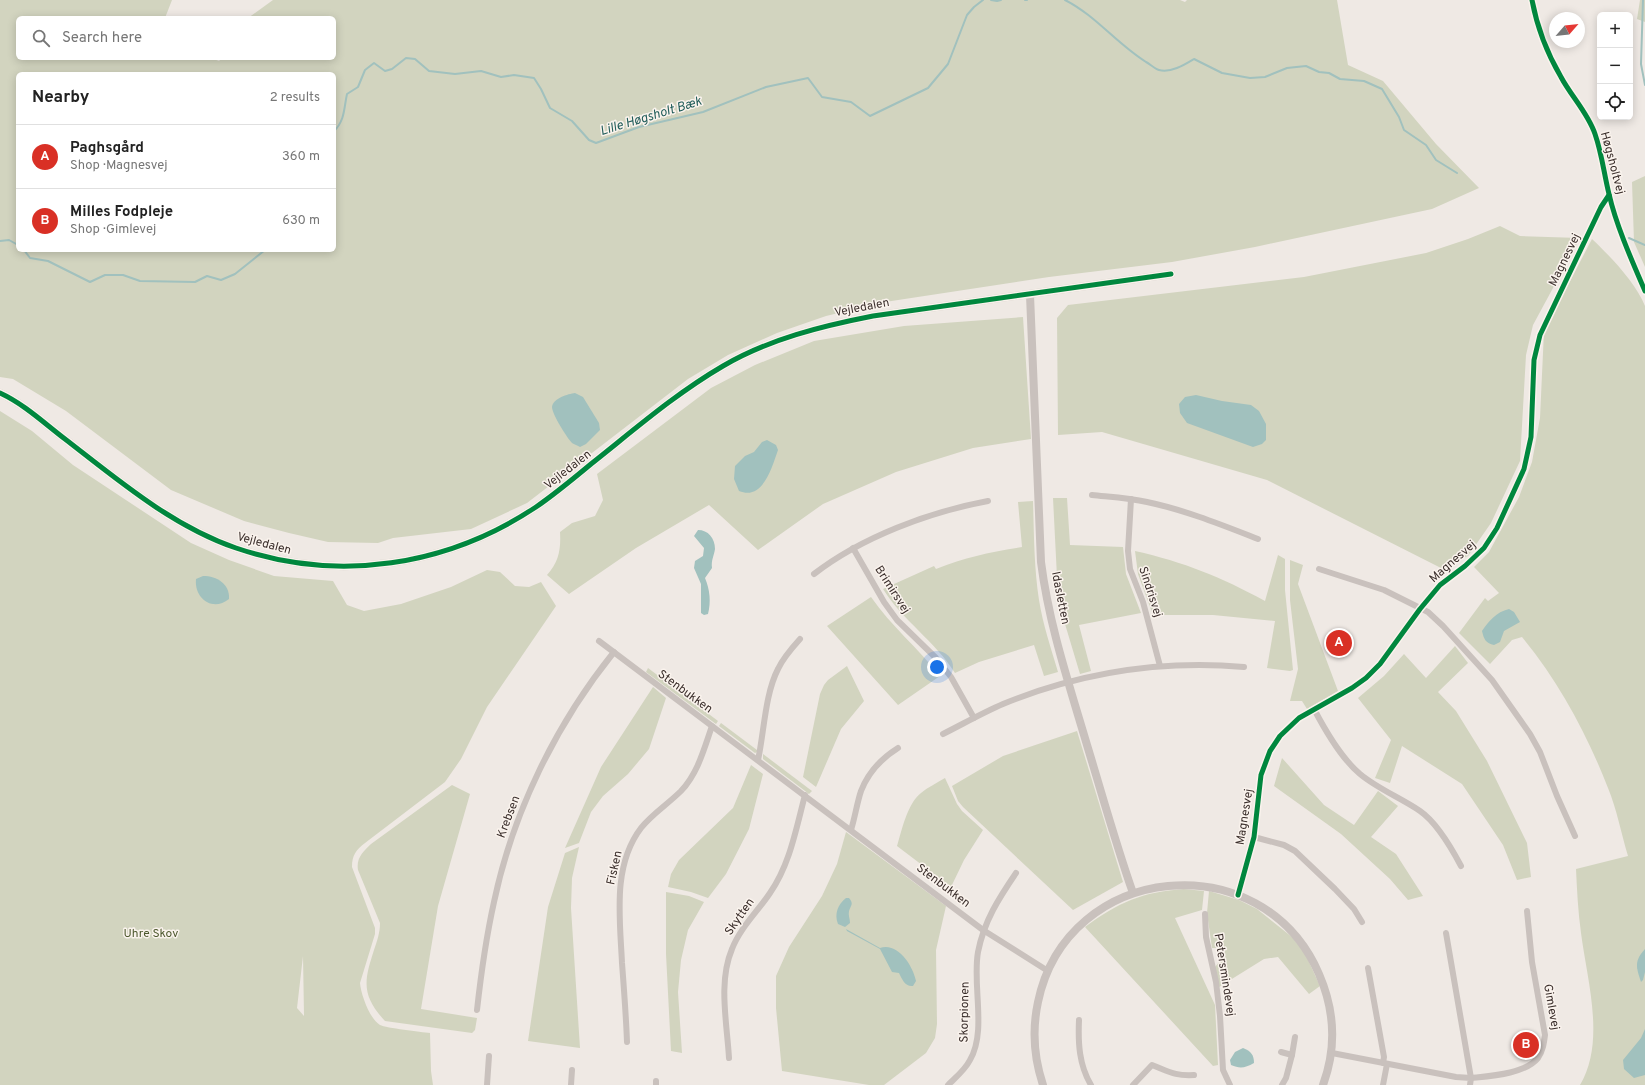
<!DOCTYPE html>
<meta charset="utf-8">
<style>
:root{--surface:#fff;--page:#f6f6f6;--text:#222;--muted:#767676;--line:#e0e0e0;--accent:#d93025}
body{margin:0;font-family:Overpass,sans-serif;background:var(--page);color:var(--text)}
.controls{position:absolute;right:12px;top:12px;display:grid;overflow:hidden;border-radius:6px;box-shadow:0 2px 10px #0003}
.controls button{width:36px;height:36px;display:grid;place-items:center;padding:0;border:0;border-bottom:1px solid var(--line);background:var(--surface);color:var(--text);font:20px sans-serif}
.compass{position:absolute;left:1549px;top:12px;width:36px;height:36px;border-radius:50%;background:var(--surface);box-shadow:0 2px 10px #0003;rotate:62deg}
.you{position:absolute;left:937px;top:667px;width:14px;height:14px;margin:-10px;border:3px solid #fff;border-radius:50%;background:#1a73e8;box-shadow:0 0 0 6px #1a73e833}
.badge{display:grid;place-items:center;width:26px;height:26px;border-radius:50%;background:var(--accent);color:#fff;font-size:13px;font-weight:700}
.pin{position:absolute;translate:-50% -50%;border:2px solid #fff;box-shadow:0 1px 4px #0006}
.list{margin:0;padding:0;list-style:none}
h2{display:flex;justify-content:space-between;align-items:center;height:52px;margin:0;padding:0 16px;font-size:17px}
h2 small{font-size:13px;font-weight:400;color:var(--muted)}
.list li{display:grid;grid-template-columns:26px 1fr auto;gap:12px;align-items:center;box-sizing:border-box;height:64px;padding:0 16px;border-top:1px solid var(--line)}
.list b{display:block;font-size:15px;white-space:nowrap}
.list p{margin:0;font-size:13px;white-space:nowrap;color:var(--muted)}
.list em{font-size:13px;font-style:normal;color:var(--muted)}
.icon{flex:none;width:22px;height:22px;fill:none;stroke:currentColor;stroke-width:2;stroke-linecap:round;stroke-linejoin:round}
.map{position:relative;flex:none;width:1645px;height:1085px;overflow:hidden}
.search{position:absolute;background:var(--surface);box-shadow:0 2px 10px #0003;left:16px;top:16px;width:320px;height:44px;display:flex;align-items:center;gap:10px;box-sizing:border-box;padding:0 14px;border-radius:6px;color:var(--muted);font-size:15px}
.panel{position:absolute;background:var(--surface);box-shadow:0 2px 10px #0003;left:16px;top:72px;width:320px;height:180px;border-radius:6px}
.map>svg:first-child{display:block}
.green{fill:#d2d4bf;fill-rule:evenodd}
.water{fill:#a1c1be}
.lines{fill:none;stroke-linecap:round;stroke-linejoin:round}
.stream{stroke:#a1c1be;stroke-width:2}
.minor{stroke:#c9c1bd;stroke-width:6}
.tertiary{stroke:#c9c1bd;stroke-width:8}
.cycleway-casing{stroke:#faf3ed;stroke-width:8}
.cycleway{stroke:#00873e;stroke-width:5}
.labels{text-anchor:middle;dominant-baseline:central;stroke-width:3;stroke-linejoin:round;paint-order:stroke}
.street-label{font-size:12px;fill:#3a2e2b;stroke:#faf3ed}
.park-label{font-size:12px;fill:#4d582e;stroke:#faf3ed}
.water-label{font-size:13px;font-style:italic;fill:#205c59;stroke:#faf3ed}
</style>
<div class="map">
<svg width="1645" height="1085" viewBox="0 0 1645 1085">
<rect width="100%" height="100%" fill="#efe9e4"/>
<!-- green -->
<g class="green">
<path d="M0,0H172L165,18H18V58H211L219,61L222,58H334V18H248L273,0H1180L1185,2L1187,0H1337L1348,65L1383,81L1436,144L1479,188L1432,209L1255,247L1172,262L1049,277L885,302L826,316L777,333L728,355L688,379L527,503L471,529L393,538L378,543L328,542L289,533L244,521L171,490L66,411L13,379L0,377ZM18,74H334V250H18Z"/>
<polygon points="1640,0 1645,0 1645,22 1637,19"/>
<polygon points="1645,176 1645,267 1634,242 1632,182"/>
<polygon points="1500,226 1520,236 1580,238 1533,325 1526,355 1520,461 1491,523 1468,556 1441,568 1267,480 1102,432 1058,435 1057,318 1068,305 1304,277 1426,253 1468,239"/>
<path d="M1592,239C1610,256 1636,283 1645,306V1085H1580C1606,1042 1587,980 1581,933C1578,912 1577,890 1576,869L1628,856C1621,833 1617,810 1608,788C1587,734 1559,682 1522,637L1512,640L1490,664L1459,633L1485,598L1488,601L1499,593L1474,567L1489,552L1519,497L1532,462L1540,418L1544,331Z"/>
<path d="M1023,317L1031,439L973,448L896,472L823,504L758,550L709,505L636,548L569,594L547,575C559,562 561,549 560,532L572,523L595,516L603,500L597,474L711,388L755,365L814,341L904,326Z"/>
<path d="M0,411L32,431L73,465L191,543L229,560L274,576L333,581L347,605L364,611L401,604L451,587L487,570L500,572L515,586L529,587L541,582L556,606L487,707L461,759L445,782L365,843C356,850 352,855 352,867L375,928V934L360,983C361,994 369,1018 380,1025C386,1028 421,1032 430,1033L431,1071L433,1085H0ZM303,956L304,1015V1016L297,1008Z"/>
<polygon points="1053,498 1067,498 1070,545 1123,547 1126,574 1141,613 1079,625 1091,671 1080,674 1065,624 1057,577"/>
<path d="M1033,501C1034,534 1034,567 1039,600C1043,625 1051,648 1058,672L1044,676L1034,645L979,662L955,673C935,641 903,621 883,589L934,566L936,569C966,557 990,552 1022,547L1018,502Z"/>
<path d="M1135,551C1184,562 1221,577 1265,601L1278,555L1285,559V590L1293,670L1290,671L1267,668L1275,621L1213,615H1153L1138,574Z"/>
<polygon points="1290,560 1303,565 1298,584 1338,691 1307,709 1302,701 1290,701 1298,669 1290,600"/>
<path d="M871,597C891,626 918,648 940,676L898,705L827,626Z"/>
<polygon points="1455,646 1468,663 1438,692 1456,711 1487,761 1527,843 1531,877 1517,880 1503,845 1462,784 1402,746 1390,783 1375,778 1391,740 1358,698 1384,676 1404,654 1426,678"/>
<polygon points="847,666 864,701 841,729 816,787 803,777 820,694 824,685 828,680"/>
<polygon points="648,668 718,721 716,724 646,672"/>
<polygon points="653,687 666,698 649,749 628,774 603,796 591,812 579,843 565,848 601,767"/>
<polygon points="721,723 757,750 757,752 755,753 719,726"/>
<polygon points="1077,731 1123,882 1073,910 963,807 958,801 952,786 1003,756"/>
<polygon points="763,754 812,791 809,794 763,759"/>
<polygon points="1282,758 1324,805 1354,825 1378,791 1398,806 1371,837 1396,854 1423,896 1408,900 1390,879 1341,834 1274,786"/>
<polygon points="751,765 763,774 749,829 726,874 708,898 691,892 668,887 671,874 679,860 733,808"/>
<path d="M945,778L957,804L962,811L983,830L964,860L951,887L897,846C902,830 907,804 921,793C928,787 937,783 945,778Z"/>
<path d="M452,785L470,794L438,906L421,1009L477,1018L475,1030L472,1033L385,1021C361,995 364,981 374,950C377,941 380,933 380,923L358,870C356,858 363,852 371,844Z"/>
<polygon points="846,832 946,906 936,950 937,1024 935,1038 926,1053 884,1085 869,1085 782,1071 776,1008 776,976 789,947 822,896 837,864"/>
<polygon points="579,847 572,878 571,908 580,1048 528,1041 548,907 565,853"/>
<path d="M1184,889L1204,891L1202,910L1175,918L1215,1005L1218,1065L1213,1066L1085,927C1119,902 1142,892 1184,889Z"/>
<polygon points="1209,891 1239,900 1257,909 1292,937 1304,951 1320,986 1309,994 1278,957 1264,959 1219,987 1215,967 1225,955 1224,951 1218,948 1212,948 1207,913"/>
<polygon points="666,892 689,896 704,902 688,930 681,960 678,992 682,1053 671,1051 666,954"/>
</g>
<!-- water -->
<g class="water">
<path d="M575,393L583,397L599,423L600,430L586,444L580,447C578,446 574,444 572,443C567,438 552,414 552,407C553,398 568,394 575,393Z"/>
<polygon points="1196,395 1222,401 1251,405 1259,411 1266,424 1266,440 1262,444 1253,447 1187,423 1180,413 1179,404 1185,397"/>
<path d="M767,440L776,445L778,450C772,467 763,501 739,491L734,479L735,466L745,456L754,452L762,442Z"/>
<path d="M698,530C708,530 715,538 715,549C714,556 711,560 712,568L705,578C710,590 711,602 708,614L704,615L701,613V584L694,568L695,561L703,556L704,548L694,536Z"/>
<path d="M203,576C217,576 230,584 229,599C213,612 194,599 196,579Z"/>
<path d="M1509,609L1514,612L1520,622L1504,631L1500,642L1494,645C1486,643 1484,640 1482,631C1489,621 1496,612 1509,609Z"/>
<path d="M846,898H849C854,904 851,905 849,911C848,915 850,919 850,923L845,927L846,929L880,948C898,942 913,966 916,981L913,986C905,987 902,979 899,973L892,972L880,949L847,931L845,927L838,924C834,914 838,904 846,898Z"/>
<path d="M1645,949V972L1643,980L1641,982C1636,967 1634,961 1645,949Z"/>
<polygon points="1645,1029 1645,1075 1634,1078 1624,1069 1623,1060 1641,1038"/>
<path d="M1243,1048C1251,1051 1254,1055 1254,1063C1245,1068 1240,1069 1231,1065L1230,1060L1235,1052Z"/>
</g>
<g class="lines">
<!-- stream -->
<g class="stream">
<polyline points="991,0 997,1 1001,0"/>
<polyline points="1025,0 1027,0"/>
<path d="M1065,0C1095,15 1117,44 1146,62C1150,64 1155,69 1159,70C1171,73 1184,65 1194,59L1222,73L1250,78L1265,77L1287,68L1306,66L1319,72L1329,73L1340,79L1364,81L1382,89L1399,117L1404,130L1426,145L1436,160L1457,173"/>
<polyline points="1643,0 1641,64 1645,85"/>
<path d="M334,131C345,121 344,107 347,94L358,87L365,70L374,63L385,71L392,69L406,58L415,59L429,71L455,74L481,71L501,77L514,75L534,78L541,89L550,108L572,121L589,140L596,143L639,127L703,112L766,87L808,78L822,97L851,102L870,116L928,88L948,64L967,15L974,7L983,0"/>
<polyline points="1629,238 1645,245"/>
<polyline points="0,241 9,240 18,245"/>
<polyline points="24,250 30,258 48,261 90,282 105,275 123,275 140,281 195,282 207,276 221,280 235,274 265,250"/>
</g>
<!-- minor -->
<g class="minor">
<path d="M1532,0C1537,27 1547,53 1561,77C1571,96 1588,113 1595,134C1602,154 1604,174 1609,194C1616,225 1632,261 1645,291"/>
<path d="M1092,495C1111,497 1129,498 1147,502C1185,510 1222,525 1258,539"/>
<polyline points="1131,499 1128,551 1130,569 1143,602 1160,666"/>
<polyline points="853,548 884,602 897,620 936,658 951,677 974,718"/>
<polyline points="1319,569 1384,590 1428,612 1443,626 1492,680 1530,734 1540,752 1557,796 1575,836"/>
<path d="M814,574C862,537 929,512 988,501"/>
<polyline points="599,641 983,930 1048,971"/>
<path d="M1314,709C1325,730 1342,759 1360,774C1378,789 1401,798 1420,811C1436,822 1452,849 1461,866"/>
<path d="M943,734C963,724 982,713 1003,704C1079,673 1161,660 1244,667"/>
<path d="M758,760C764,733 765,694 778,669C783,658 791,649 800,639"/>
<path d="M851,830C855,817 857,803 861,791C868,773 882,758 898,748"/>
<polyline points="1254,837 1284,845 1295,851 1335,889 1354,909 1362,922"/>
<polyline points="1238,895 1254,837 1261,775 1270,751 1280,736 1299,718 1352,688 1366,678 1380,664 1420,609 1440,585 1465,566 1484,548 1497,528 1524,469 1531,437 1534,360 1540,335 1601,207 1609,195"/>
<polyline points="1205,914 1206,937 1216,982 1220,1016 1223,1070 1230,1085"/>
<path d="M1446,933L1471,1078C1490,1076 1525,1074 1538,1058C1543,1051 1544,1043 1545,1035L1532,962L1527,911"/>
<polyline points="1368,968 1384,1057 1383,1063"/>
<path d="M477,1010C481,974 486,938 494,902C513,812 556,724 614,652"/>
<path d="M1079,1020C1078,1043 1079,1065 1091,1085"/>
<path d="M627,1042C626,1015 624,989 622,963C620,919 612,866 641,828C652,814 668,804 681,791C698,773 704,749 712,726"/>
<polyline points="1281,1052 1292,1055 1286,1078 1282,1085"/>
<polyline points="1332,1053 1456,1077 1471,1078 1470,1085"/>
<polyline points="1292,1055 1295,1037"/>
<path d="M729,1058C727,1023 718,982 732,949C740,928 758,911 770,893C790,864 796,829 805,795"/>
<polyline points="487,1085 489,1056"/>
<polyline points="571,1085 572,1070"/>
<polyline points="656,1085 656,1081"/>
<path d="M948,1085C956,1077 965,1070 970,1060C987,1031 972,985 978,952C984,921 999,898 1016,873"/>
<path d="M1133,1085L1152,1065C1170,1072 1175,1076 1194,1075"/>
<polyline points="1383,1085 1387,1064"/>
</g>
<!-- tertiary -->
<g class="tertiary">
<path d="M1030,295L1041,562C1049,625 1069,684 1087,745C1102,794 1116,845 1133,893"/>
<path d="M0,393C24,404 44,423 65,439C118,480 172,526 236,548C339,583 447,566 536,507C555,494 573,479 591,464C634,430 675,394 723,366C769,339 822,326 873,316L1171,274"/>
<path d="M1043,1085C1034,1058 1032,1030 1038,1002C1067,862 1262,842 1319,974C1335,1011 1337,1047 1323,1085"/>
</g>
<!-- cycleway casing -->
<g class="cycleway-casing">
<g id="cycleway">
<path d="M1532,0C1537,27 1547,53 1561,77C1571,96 1588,113 1595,134C1602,154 1604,174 1609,194C1616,225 1632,261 1645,291"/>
<path d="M0,393C24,404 44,423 65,439C118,480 172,526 236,548C339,583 447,566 536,507C555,494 573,479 591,464C634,430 675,394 723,366C769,339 822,326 873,316L1171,274"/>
<polyline points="1238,895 1254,837 1261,775 1270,751 1280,736 1299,718 1352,688 1366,678 1380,664 1420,609 1440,585 1465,566 1484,548 1497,528 1524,469 1531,437 1534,360 1540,335 1601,207 1609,195"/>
</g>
</g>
<!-- cycleway -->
<use href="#cycleway" class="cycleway"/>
</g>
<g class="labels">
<!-- street labels -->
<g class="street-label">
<text transform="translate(1612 163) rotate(75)">Høgsholtvej</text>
<text transform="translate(1565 260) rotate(-64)">Magnesvej</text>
<text transform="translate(862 308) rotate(-11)">Vejledalen</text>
<text transform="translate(568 470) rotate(-38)">Vejledalen</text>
<text transform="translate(264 544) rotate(15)">Vejledalen</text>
<text transform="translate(1453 562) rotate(-41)">Magnesvej</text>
<text transform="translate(892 590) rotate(57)">Brimirsvej</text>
<text transform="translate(1150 592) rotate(72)">Sindrisvej</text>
<text transform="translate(1060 598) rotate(79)">Idasletten</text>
<text transform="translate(685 692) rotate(36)">Stenbukken</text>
<text transform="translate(509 817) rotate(-69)">Krebsen</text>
<text transform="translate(1245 817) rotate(-81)">Magnesvej</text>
<text transform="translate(615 868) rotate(-77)">Fisken</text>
<text transform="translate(943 886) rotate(37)">Stenbukken</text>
<text transform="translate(740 917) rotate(-55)">Skytten</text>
<text transform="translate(1224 975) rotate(81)">Petersmindevej</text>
<text transform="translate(1551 1007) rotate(80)">Gimlevej</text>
<text transform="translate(965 1012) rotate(-89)">Skorpionen</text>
</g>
<!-- park labels -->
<g class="park-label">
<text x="151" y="934">Uhre Skov</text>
</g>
<!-- water labels -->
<g class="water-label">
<text transform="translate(651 117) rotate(-17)">Lille Høgsholt Bæk</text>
</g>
</g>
</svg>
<div class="controls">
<button>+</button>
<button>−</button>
<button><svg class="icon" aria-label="locate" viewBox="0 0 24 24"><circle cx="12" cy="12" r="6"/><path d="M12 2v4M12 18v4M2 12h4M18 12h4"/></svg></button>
</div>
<svg class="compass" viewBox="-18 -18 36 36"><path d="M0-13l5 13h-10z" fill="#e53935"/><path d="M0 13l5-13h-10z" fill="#767676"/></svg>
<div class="you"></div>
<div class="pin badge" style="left:1339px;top:643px">A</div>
<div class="pin badge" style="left:1526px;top:1045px">B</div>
<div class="search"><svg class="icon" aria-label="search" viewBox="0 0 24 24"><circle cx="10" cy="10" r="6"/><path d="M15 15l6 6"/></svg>Search here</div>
<section class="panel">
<h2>Nearby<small>2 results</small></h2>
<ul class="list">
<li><span class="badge">A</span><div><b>Paghsgård</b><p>Shop · Magnesvej</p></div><em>360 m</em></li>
<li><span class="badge">B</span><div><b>Milles Fodpleje</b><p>Shop · Gimlevej</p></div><em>630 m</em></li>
</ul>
</section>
</div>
